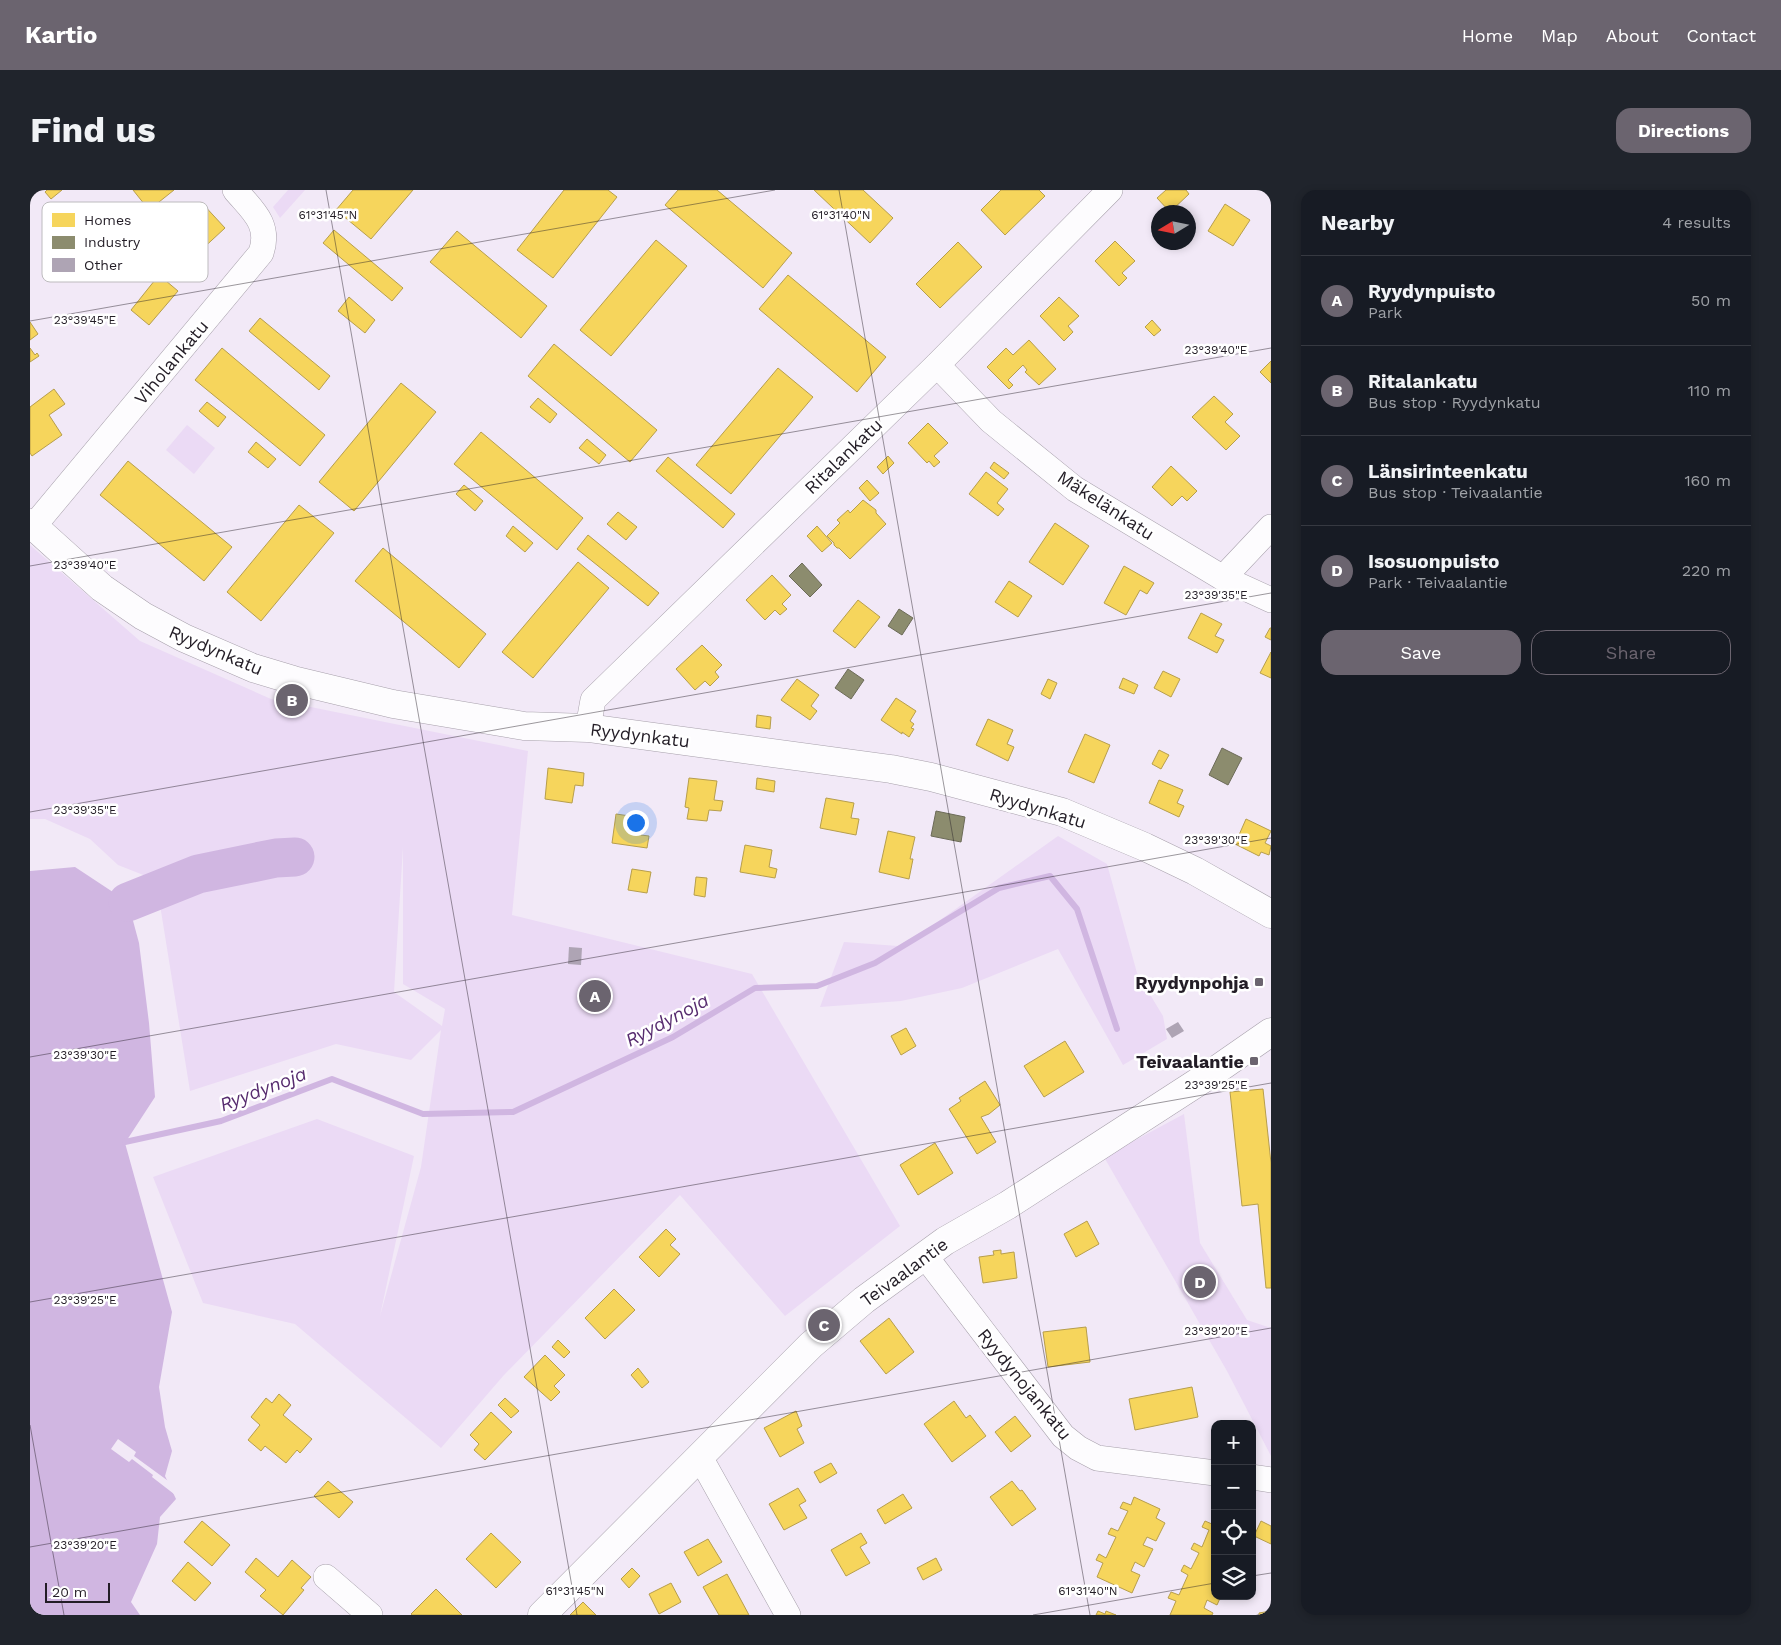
<!DOCTYPE html>
<meta charset="utf-8">
<style>
:root{--surface:#171b24;--page:#20242c;--text:#f1f3f6;--muted:#9ea1a6;--line:#363941;--accent:#6b646f}
body{margin:0;font-family:"Work Sans",sans-serif;background:var(--page);color:var(--text)}
.controls{position:absolute;right:15px;bottom:15px;display:grid;overflow:hidden;border-radius:10px;box-shadow:0 2px 8px #0003}
.controls button{width:45px;height:45px;display:grid;place-items:center;padding:0;border:0;border-bottom:1px solid var(--line);background:var(--surface);color:var(--text);font:25px sans-serif}
.compass{position:absolute;left:1121px;top:15px;width:45px;height:45px;border-radius:50%;background:var(--surface);box-shadow:0 2px 8px #0003;rotate:260deg}
.scale{position:absolute;left:15px;bottom:12px;width:65px;box-sizing:border-box;padding-left:5px;border:2px solid #231d26;border-top:0;font-size:14px;line-height:18px;white-space:nowrap;color:#231d26;-webkit-text-stroke:4px #fff;paint-order:stroke}
.you{position:absolute;left:605px;top:632px;width:18px;height:18px;margin:-12px;border:4px solid #fff;border-radius:50%;background:#1a73e8;box-shadow:0 0 0 8px #1a73e833}
.badge{display:grid;place-items:center;width:32px;height:32px;border-radius:50%;background:var(--accent);color:#fff;font-size:16px;font-weight:700}
.pin{position:absolute;translate:-50% -50%;border:2px solid #fff;box-shadow:0 1px 5px #0006}
.list{margin:0;padding:0;list-style:none}
h2{display:flex;justify-content:space-between;align-items:center;height:65px;margin:0;padding:0 20px;font-size:21px}
h2 small{font-size:16px;font-weight:400;color:var(--muted)}
.list li{display:grid;grid-template-columns:32px 1fr auto;gap:15px;align-items:center;box-sizing:border-box;height:90px;padding:0 20px;border-top:1px solid var(--line)}
.list b{display:block;font-size:19px;white-space:nowrap}
.list p{margin:0;font-size:16px;white-space:nowrap;color:var(--muted)}
.list em{font-size:16px;font-style:normal;color:var(--muted)}
.actions{display:flex;gap:10px;padding:15px 20px}
.actions a{flex:1;padding:11px 0;border:1px solid var(--accent);border-radius:15px;text-align:center;font-size:18px;color:var(--accent)}
.actions .main{background:var(--accent);color:#fff}
.icon{flex:none;width:28px;height:28px;fill:none;stroke:currentColor;stroke-width:2;stroke-linecap:round;stroke-linejoin:round}
.map{position:relative;flex:none;width:1241px;height:1425px;overflow:hidden;border-radius:15px}
header{display:flex;align-items:center;gap:30px;box-sizing:border-box;height:70px;padding:0 25px;background:var(--accent);color:#fff}
header strong{font-size:24px}
nav{display:flex;gap:28px;margin-inline-start:auto;font-size:18px}
.intro{display:flex;align-items:center;justify-content:space-between;box-sizing:border-box;height:120px;padding:0 30px}
h1{margin:0;font-size:35px}
.button{padding:12px 22px;border-radius:15px;background:var(--accent);color:#fff;font-size:18px;font-weight:700}
main{display:flex;gap:30px;padding:0 30px}
aside{flex:1;background:var(--surface);border-radius:15px;box-shadow:0 2px 8px #0003}
.map>svg:first-child{display:block}
.green{fill:#ebdaf5;fill-rule:evenodd}
.water{fill:#d0b6e1}
.pier{fill:#f2e9f7}
.homes{fill:#f6d55c;stroke:#b79e4c}
.industry{fill:#8c8c6e;stroke:#6c6b58}
.lines{fill:none;stroke-linecap:round;stroke-linejoin:round}
.stream{stroke:#d0b6e1;stroke-width:6}
.river{stroke:#d0b6e1;stroke-width:39}
.building{fill:#aea4b4}
.street-casing{stroke:#a7a0ab;stroke-width:26}
.secondary-casing{stroke:#a7a0ab;stroke-width:29}
.street{stroke:#fdfcfe;stroke-width:25}
.secondary{stroke:#fdfcfe;stroke-width:28}
.ticks{fill:none;stroke:#231d26;stroke-width:1;stroke-opacity:0.45}
.poi-dot{fill:#6b646f;stroke:#fff;stroke-width:2}
.labels{text-anchor:middle;dominant-baseline:central;stroke-width:5;stroke-linejoin:round;paint-order:stroke}
.street-label{font-size:18px;fill:#231d26;stroke:#fff}
.poi-label{font-size:18px;font-weight:bold;fill:#231d26;stroke:#fff;text-anchor:end}
.water-label{font-size:19px;font-style:italic;fill:#572c6f;stroke:#fff}
.key{fill:#fff;stroke:#bdbbbe;stroke-width:1}
.key-label{font-size:14px;fill:#231d26}
.ticks-label{font-size:12px;text-anchor:middle;fill:#231d26;stroke:#fff;stroke-width:5;stroke-linejoin:round;paint-order:stroke}
</style>
<header>
<strong>Kartio</strong>
<nav><a>Home</a><a>Map</a><a>About</a><a>Contact</a></nav>
</header>
<div class="intro"><h1>Find us</h1><a class="button">Directions</a></div>
<main>
<div class="map">
<svg width="1241" height="1425" viewBox="0 0 1241 1425">
<rect width="100%" height="100%" fill="#f2e9f7"/>
<!-- green -->
<g class="green">
<polygon points="258,0 275,0 250,28 243,17"/>
<polygon points="157,235 185,258 164,284 136,260"/>
<path d="M0,355L110,451L241,509L498,561L482,725L722,784L870,1036L755,1126L650,1005L474,1185L411,1258L265,1134L173,1113L123,987L287,929L384,966L350,1126L391,977L411,840L381,870L306,854L160,901L126,690L88,675L60,649L15,629H0ZM373,657V794L415,819L412,836L364,802Z"/>
<polygon points="1028,646 1077,674 1107,783 1133,826 1137,849 1093,875 1028,759 932,798 871,811 790,817 814,752 868,756 906,733"/>
<polygon points="1154,924 1170,1053 1217,1130 1241,1138 1241,1266 1197,1181 1074,967"/>
</g>
<!-- water -->
<polygon class="water" points="45,677 98,712 109,753 119,833 125,907 95,953 142,1122 129,1197 135,1237 142,1261 135,1286 146,1309 130,1327 127,1354 101,1412 110,1425 0,1425 0,681"/>
<!-- pier -->
<polygon class="pier" points="88,1249 106,1262 104,1266 141,1293 146,1302 144,1304 122,1287 123,1285 102,1269 99,1272 81,1259"/>
<!-- homes -->
<g class="homes">
<polygon points="17,0 32,0 21,9 15,2"/>
<polygon points="103,0 144,0 119,20"/>
<polygon points="323,0 383,0 341,49 306,20"/>
<polygon points="534,0 578,0 587,7 523,88 487,60"/>
<polygon points="648,0 687,0 762,63 733,98 635,15"/>
<polygon points="784,0 833,0 863,28 840,53"/>
<polygon points="971,0 1009,0 1015,6 975,45 951,20"/>
<polygon points="1136,0 1156,0 1159,4 1140,22 1127,8"/>
<polygon points="171,12 195,38 155,75 131,49"/>
<polygon points="1195,14 1220,30 1203,56 1178,41"/>
<polygon points="304,40 373,98 362,111 293,53"/>
<polygon points="427,41 517,116 491,148 400,72"/>
<polygon points="626,50 657,76 581,166 550,140"/>
<polygon points="1085,51 1105,71 1092,83 1097,88 1089,96 1065,71"/>
<polygon points="928,52 952,77 910,118 886,94"/>
<polygon points="129,85 148,101 119,135 101,120"/>
<polygon points="758,85 856,167 827,202 729,119"/>
<polygon points="319,107 345,130 335,143 308,121"/>
<polygon points="1029,107 1049,126 1038,136 1043,142 1034,151 1010,126"/>
<polygon points="230,128 300,186 289,200 219,141"/>
<polygon points="1122,130 1131,140 1124,146 1115,137"/>
<polygon points="0,132 8,144 0,150"/>
<polygon points="999,150 1026,179 1009,195 995,182 997,180 993,175 978,190 983,195 979,199 957,177 976,158 983,165"/>
<polygon points="524,154 627,240 600,272 498,186"/>
<polygon points="0,158 5,165 7,163 9,166 0,172"/>
<polygon points="192,158 295,245 270,276 165,190"/>
<polygon points="1241,171 1241,193 1230,182"/>
<polygon points="748,178 783,207 701,304 666,275"/>
<polygon points="371,193 406,222 324,321 289,292"/>
<polygon points="24,199 35,214 19,225 32,245 2,266 0,263 0,217"/>
<polygon points="1184,206 1203,224 1195,232 1210,246 1196,260 1162,227"/>
<polygon points="508,208 527,224 520,233 500,217"/>
<polygon points="177,212 196,227 188,237 169,221"/>
<polygon points="898,233 918,253 904,266 910,272 904,277 899,271 897,273 878,253"/>
<polygon points="451,242 553,328 527,360 424,274"/>
<polygon points="557,249 576,265 569,274 549,258"/>
<polygon points="226,252 246,269 238,278 218,262"/>
<polygon points="858,266 864,273 853,284 847,277"/>
<polygon points="638,267 705,324 693,338 626,281"/>
<polygon points="98,271 202,357 174,391 70,305"/>
<polygon points="964,272 979,283 974,289 960,278"/>
<polygon points="1141,276 1167,301 1157,311 1152,306 1142,316 1122,297"/>
<polygon points="956,282 978,299 967,313 974,319 968,326 939,304"/>
<polygon points="837,290 849,303 840,311 829,298"/>
<polygon points="434,295 453,311 445,321 426,304"/>
<polygon points="833,310 846,320 846,323 856,334 820,369 809,358 807,358 804,355 804,353 797,346 810,333 807,330 818,320 820,323"/>
<polygon points="269,315 304,343 231,431 197,402"/>
<polygon points="588,322 607,337 596,350 577,334"/>
<polygon points="1025,333 1059,356 1033,395 999,372"/>
<polygon points="483,336 503,353 495,362 476,346"/>
<polygon points="787,336 802,353 792,362 777,346"/>
<polygon points="558,345 629,403 618,416 547,359"/>
<polygon points="353,358 456,444 429,478 325,391"/>
<polygon points="548,372 579,398 503,488 472,462"/>
<polygon points="1094,376 1124,393 1117,404 1110,400 1096,425 1074,413"/>
<polygon points="742,385 761,405 752,414 757,419 750,425 745,420 735,430 716,410"/>
<polygon points="979,391 1002,406 988,427 965,412"/>
<polygon points="828,410 850,427 825,458 803,441"/>
<polygon points="1171,423 1192,434 1185,446 1194,450 1187,463 1158,448"/>
<polygon points="1240,438 1241,438 1241,450 1235,447"/>
<polygon points="672,455 692,475 685,482 689,487 680,496 675,491 665,500 646,479"/>
<polygon points="1241,462 1241,488 1230,483"/>
<polygon points="1133,481 1150,489 1141,507 1124,498"/>
<polygon points="1093,488 1108,495 1104,504 1089,498"/>
<polygon points="767,489 789,505 781,516 787,521 780,530 751,510"/>
<polygon points="1018,489 1027,493 1020,509 1011,504"/>
<polygon points="866,508 886,521 880,531 884,534 881,538 884,539 879,547 872,542 872,544 851,530"/>
<polygon points="727,525 741,527 740,539 726,537"/>
<polygon points="958,529 983,540 977,554 984,557 978,571 946,555"/>
<polygon points="1055,544 1080,555 1064,593 1038,582"/>
<polygon points="1129,560 1139,565 1131,579 1122,574"/>
<polygon points="518,578 554,583 553,596 545,595 542,613 515,609"/>
<polygon points="659,588 687,591 684,610 693,611 691,621 679,620 677,631 657,629 659,618 655,617"/>
<polygon points="727,588 745,591 744,602 726,599"/>
<polygon points="1129,590 1153,600 1147,613 1154,616 1149,627 1119,613"/>
<polygon points="796,608 824,613 821,628 829,629 826,645 790,638"/>
<polygon points="586,624 614,628 611,645 619,646 617,658 582,653"/>
<polygon points="1216,629 1241,641 1235,653 1241,656 1239,665 1231,662 1229,666 1205,654"/>
<polygon points="858,641 885,647 880,669 883,669 879,689 849,682"/>
<polygon points="715,655 742,660 739,677 747,679 745,688 710,682"/>
<polygon points="602,679 621,682 617,703 598,700"/>
<polygon points="666,687 677,688 675,707 664,705"/>
<polygon points="876,838 886,856 871,865 861,846"/>
<polygon points="1035,851 1054,882 1014,907 994,876"/>
<polygon points="955,891 970,915 959,924 951,927 966,952 947,964 919,919 931,911 929,908"/>
<polygon points="1233,899 1241,973 1241,1098 1236,1098 1228,1014 1212,1016 1200,902"/>
<polygon points="905,953 923,983 888,1005 870,975"/>
<polygon points="1057,1031 1069,1054 1046,1067 1034,1044"/>
<polygon points="636,1039 646,1049 640,1055 650,1064 629,1087 609,1067"/>
<polygon points="971,1060 971,1064 984,1062 987,1088 953,1093 949,1067 964,1065 963,1061"/>
<polygon points="584,1099 605,1120 575,1149 555,1128"/>
<polygon points="859,1128 884,1162 856,1184 830,1151"/>
<polygon points="1056,1137 1060,1172 1018,1177 1013,1142"/>
<polygon points="528,1150 540,1162 534,1168 522,1157"/>
<polygon points="515,1165 535,1185 524,1196 530,1202 521,1211 494,1187"/>
<polygon points="608,1178 619,1192 612,1198 601,1185"/>
<polygon points="1162,1197 1168,1227 1105,1240 1099,1209"/>
<polygon points="249,1204 261,1215 253,1225 282,1249 270,1263 267,1260 256,1273 235,1256 231,1261 218,1250 230,1235 221,1227 236,1208 242,1213"/>
<polygon points="475,1208 489,1221 481,1228 468,1215"/>
<polygon points="924,1211 936,1228 940,1225 956,1246 922,1272 894,1234"/>
<polygon points="766,1221 772,1236 767,1239 774,1253 750,1267 734,1238"/>
<polygon points="461,1222 482,1242 455,1270 444,1260 449,1254 440,1245"/>
<polygon points="985,1226 1001,1246 981,1262 965,1242"/>
<polygon points="801,1273 807,1283 790,1293 784,1282"/>
<polygon points="298,1291 323,1312 309,1328 284,1306"/>
<polygon points="982,1291 990,1301 992,1300 1006,1319 982,1336 960,1307"/>
<polygon points="768,1298 776,1311 769,1315 777,1328 754,1340 739,1314"/>
<polygon points="873,1304 882,1318 855,1334 847,1320"/>
<polygon points="1104,1307 1130,1319 1126,1328 1135,1333 1126,1351 1117,1347 1113,1355 1123,1359 1114,1377 1105,1372 1101,1381 1110,1385 1102,1403 1067,1387 1073,1373 1066,1370 1069,1364 1076,1368 1086,1347 1078,1344 1081,1338 1088,1341 1098,1321 1090,1318 1093,1312 1101,1315"/>
<polygon points="1185,1329 1184,1396 1185,1406 1191,1406 1187,1415 1177,1410 1174,1418 1183,1423 1182,1425 1140,1425 1146,1411 1138,1408 1141,1402 1149,1405 1158,1385 1151,1381 1154,1375 1161,1379 1169,1363 1161,1359 1164,1353 1172,1357 1179,1340 1172,1337 1175,1331 1182,1334"/>
<polygon points="172,1331 200,1355 182,1376 154,1352"/>
<polygon points="1231,1331 1241,1336 1241,1354 1224,1346"/>
<polygon points="461,1343 491,1372 466,1398 436,1369"/>
<polygon points="831,1343 837,1353 830,1357 840,1373 816,1386 801,1360"/>
<polygon points="678,1349 692,1372 668,1386 654,1362"/>
<polygon points="226,1368 248,1387 262,1370 281,1387 271,1398 274,1400 253,1425 230,1406 236,1400 215,1382"/>
<polygon points="906,1368 912,1380 893,1390 887,1378"/>
<polygon points="158,1372 181,1393 165,1411 142,1391"/>
<polygon points="602,1378 610,1386 599,1398 591,1389"/>
<polygon points="697,1384 719,1425 689,1425 673,1397"/>
<polygon points="641,1393 651,1412 629,1424 619,1404"/>
<polygon points="406,1399 432,1425 382,1425 381,1424"/>
<polygon points="553,1412 566,1425 540,1425"/>
<polygon points="1068,1421 1075,1424 1076,1421 1086,1425 1066,1425"/>
<polygon points="1241,1421 1241,1425 1229,1425 1229,1423"/>
</g>
<!-- industry -->
<g class="industry">
<polygon points="772,373 792,395 780,407 759,386"/>
<polygon points="869,419 883,428 872,445 858,436"/>
<polygon points="818,479 834,490 821,509 805,498"/>
<polygon points="1192,558 1212,568 1198,595 1179,585"/>
<polygon points="906,621 935,627 931,652 901,646"/>
</g>
<g class="lines">
<!-- stream -->
<polyline class="stream" points="95,952 191,931 302,889 393,924 483,922 643,847 725,798 787,796 845,773 969,698 1020,686 1047,719 1087,839"/>
<!-- river -->
<polyline class="river" points="98,712 168,684 246,668 265,667"/>
</g>
<!-- building -->
<g class="building">
<polygon points="539,757 552,758 551,775 538,774"/>
<polygon points="1148,832 1154,841 1142,848 1136,839"/>
</g>
<g class="lines">
<!-- street casing -->
<g class="street-casing">
<g id="street">
<polyline points="907,175 961,231 1045,299 1193,388 1241,410"/>
<path d="M3,337L231,63C241,34 222,20 205,0"/>
<polyline points="1193,388 1241,337"/>
<polyline points="558,538 563,510 907,175 1080,0"/>
<polyline points="895,1066 1033,1246 1048,1258 1067,1268 1185,1283"/>
<polyline points="670,1267 758,1425"/>
<polyline points="1222,1287 1241,1290"/>
<polyline points="296,1387 340,1425"/>
</g>
</g>
<!-- secondary casing -->
<g class="secondary-casing">
<g id="secondary">
<polyline points="0,333 72,398 113,426 154,448 223,478 263,490 363,514 494,536 558,538 861,579 901,587 1032,622 1115,657 1165,681 1241,724"/>
<polyline points="512,1425 781,1155 834,1110 915,1051 978,1015 1182,883 1241,842"/>
</g>
</g>
<!-- street -->
<use href="#street" class="street"/>
<!-- secondary -->
<use href="#secondary" class="secondary"/>
</g>
<!-- ticks -->
<path class="ticks" d="M296,0L547,1425M809,0L1060,1425M0,131L745,0M0,376L1241,158M0,622L1241,403M0,867L1241,648M0,1112L1241,893M0,1235L34,1425M0,1357L1241,1138M1222,1386L1241,1383M1003,1425L1185,1393"/>
<!-- markers -->
<g class="poi-dot">
<rect x="1224" y="787" width="10" height="10" rx="2.5"/>
<rect x="1219" y="866" width="10" height="10" rx="2.5"/>
</g>
<g class="labels">
<!-- street labels -->
<g class="street-label">
<text transform="translate(141 172) rotate(-50)">Viholankatu</text>
<text transform="translate(813 266) rotate(-44)">Ritalankatu</text>
<text transform="translate(1076 315) rotate(33)">Mäkelänkatu</text>
<text transform="translate(186 460) rotate(23)">Ryydynkatu</text>
<text transform="translate(610 545) rotate(7)">Ryydynkatu</text>
<text transform="translate(1008 618) rotate(17)">Ryydynkatu</text>
<text transform="translate(874 1082) rotate(-36)">Teivaalantie</text>
<text transform="translate(995 1194) rotate(51)">Ryydynojankatu</text>
</g>
<!-- poi labels -->
<g class="poi-label">
<text x="1219" y="792">Ryydynpohja</text>
<text x="1214" y="871">Teivaalantie</text>
</g>
<!-- water labels -->
<g class="water-label">
<text transform="translate(637 830) rotate(-28)">Ryydynoja</text>
<text transform="translate(233 899) rotate(-21)">Ryydynoja</text>
</g>
</g>
<!-- legend -->
<rect x="12" y="12" width="166" height="80" rx="8" class="key"/>
<rect x="22" y="23" width="23" height="14" fill="#f6d55c"/>
<rect x="22" y="46" width="23" height="13" fill="#8c8c6e"/>
<rect x="22" y="68" width="23" height="14" fill="#aea4b4"/>
<g class="key-label">
<text x="54" y="35">Homes</text>
<text x="54" y="57">Industry</text>
<text x="54" y="80">Other</text>
</g>
<g class="ticks-label">
<text x="298" y="29">61°31'45"N</text>
<text x="811" y="29">61°31'40"N</text>
<text x="55" y="134">23°39'45"E</text>
<text x="1186" y="164">23°39'40"E</text>
<text x="55" y="379">23°39'40"E</text>
<text x="1186" y="409">23°39'35"E</text>
<text x="55" y="624">23°39'35"E</text>
<text x="1186" y="654">23°39'30"E</text>
<text x="55" y="869">23°39'30"E</text>
<text x="1186" y="899">23°39'25"E</text>
<text x="55" y="1114">23°39'25"E</text>
<text x="1186" y="1145">23°39'20"E</text>
<text x="55" y="1359">23°39'20"E</text>
<text x="545" y="1405">61°31'45"N</text>
<text x="1058" y="1405">61°31'40"N</text>
</g>
</svg>
<div class="controls">
<button>+</button>
<button>−</button>
<button><svg class="icon" aria-label="locate" viewBox="0 0 24 24"><circle cx="12" cy="12" r="6"/><path d="M12 2v4M12 18v4M2 12h4M18 12h4"/></svg></button>
<button><svg class="icon" aria-label="layers" viewBox="0 0 24 24"><path d="M12 4l9 5-9 5-9-5zM3 14l9 5 9-5"/></svg></button>
</div>
<svg class="compass" viewBox="-18 -18 36 36"><path d="M0-13l5 13h-10z" fill="#e53935"/><path d="M0 13l5-13h-10z" fill="#9ea1a6"/></svg>
<div class="scale">20 m</div>
<div class="you"></div>
<div class="pin badge" style="left:565px;top:806px">A</div>
<div class="pin badge" style="left:262px;top:510px">B</div>
<div class="pin badge" style="left:794px;top:1135px">C</div>
<div class="pin badge" style="left:1170px;top:1092px">D</div>
</div>
<aside>
<h2>Nearby<small>4 results</small></h2>
<ul class="list">
<li><span class="badge">A</span><div><b>Ryydynpuisto</b><p>Park</p></div><em>50 m</em></li>
<li><span class="badge">B</span><div><b>Ritalankatu</b><p>Bus stop · Ryydynkatu</p></div><em>110 m</em></li>
<li><span class="badge">C</span><div><b>Länsirinteenkatu</b><p>Bus stop · Teivaalantie</p></div><em>160 m</em></li>
<li><span class="badge">D</span><div><b>Isosuonpuisto</b><p>Park · Teivaalantie</p></div><em>220 m</em></li>
</ul>
<div class="actions"><a class="main">Save</a><a>Share</a></div>
</aside>
</main>
